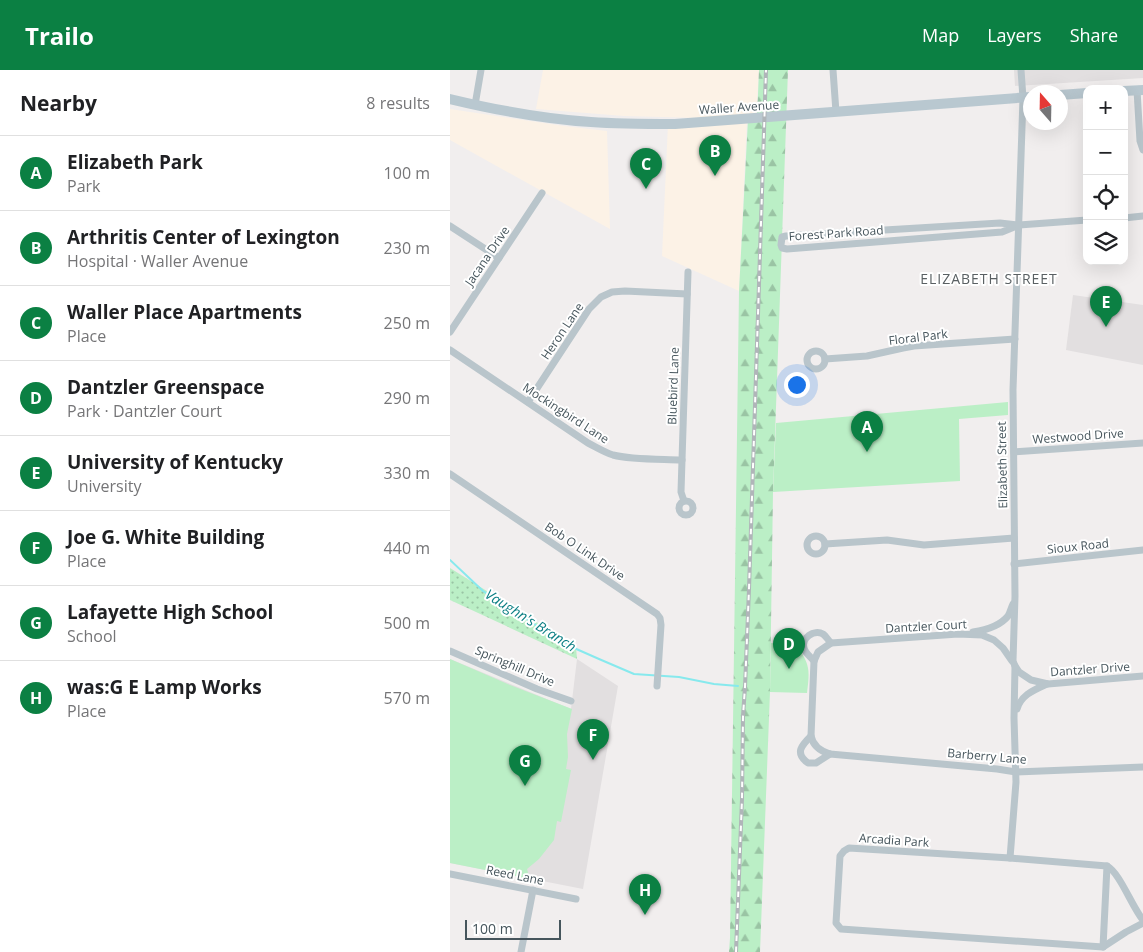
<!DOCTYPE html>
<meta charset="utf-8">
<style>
:root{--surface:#fff;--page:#f2f2f2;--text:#202124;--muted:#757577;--line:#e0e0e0;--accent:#0b8043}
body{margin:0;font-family:"Open Sans",sans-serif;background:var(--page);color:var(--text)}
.controls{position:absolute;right:15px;top:15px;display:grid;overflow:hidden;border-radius:10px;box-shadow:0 5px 20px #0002}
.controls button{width:45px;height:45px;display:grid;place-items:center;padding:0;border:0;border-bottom:1px solid var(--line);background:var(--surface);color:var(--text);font:25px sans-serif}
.compass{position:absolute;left:573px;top:15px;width:45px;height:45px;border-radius:50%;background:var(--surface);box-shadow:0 5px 20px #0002;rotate:340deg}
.scale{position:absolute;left:15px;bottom:12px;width:96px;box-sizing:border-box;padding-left:5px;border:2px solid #46555c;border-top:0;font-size:14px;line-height:18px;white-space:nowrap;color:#46555c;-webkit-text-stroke:4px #fff;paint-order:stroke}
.you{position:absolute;left:346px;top:314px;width:18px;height:18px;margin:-12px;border:4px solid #fff;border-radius:50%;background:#1a73e8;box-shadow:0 0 0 8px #1a73e833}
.badge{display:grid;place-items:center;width:32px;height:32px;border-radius:50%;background:var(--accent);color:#fff;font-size:16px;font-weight:700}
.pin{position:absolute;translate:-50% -41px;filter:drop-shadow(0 1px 2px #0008)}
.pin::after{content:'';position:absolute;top:26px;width:18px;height:15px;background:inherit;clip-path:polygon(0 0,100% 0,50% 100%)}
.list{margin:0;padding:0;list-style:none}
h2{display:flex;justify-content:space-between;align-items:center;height:65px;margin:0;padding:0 20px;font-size:21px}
h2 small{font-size:16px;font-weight:400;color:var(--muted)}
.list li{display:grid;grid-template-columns:32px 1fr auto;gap:15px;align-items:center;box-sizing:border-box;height:75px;padding:0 20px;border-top:1px solid var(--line)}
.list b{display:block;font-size:19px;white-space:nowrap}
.list p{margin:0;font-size:16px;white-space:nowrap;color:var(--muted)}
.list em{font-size:16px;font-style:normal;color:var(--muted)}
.icon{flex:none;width:28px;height:28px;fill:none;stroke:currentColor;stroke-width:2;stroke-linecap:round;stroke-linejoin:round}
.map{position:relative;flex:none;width:693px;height:882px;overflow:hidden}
header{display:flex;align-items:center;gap:30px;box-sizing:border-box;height:70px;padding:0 25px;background:var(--accent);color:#fff}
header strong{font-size:24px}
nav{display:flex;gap:28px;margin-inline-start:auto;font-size:18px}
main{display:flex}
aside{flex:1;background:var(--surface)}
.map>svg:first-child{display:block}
.commercial{fill:#fcf2e6}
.education{fill:#e2dfe0}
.grass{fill:url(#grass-dots)}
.forest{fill:url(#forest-firs)}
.green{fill:#bbefc6}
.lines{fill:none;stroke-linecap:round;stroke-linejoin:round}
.stream{stroke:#87e9ed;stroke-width:2}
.street{stroke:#b9c5cb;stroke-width:7}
.secondary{stroke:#b9c8d0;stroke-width:10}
.rail-casing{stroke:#b0b5b9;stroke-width:4}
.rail{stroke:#fff;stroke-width:2;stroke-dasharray:5.5;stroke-linecap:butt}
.labels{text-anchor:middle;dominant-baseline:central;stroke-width:4;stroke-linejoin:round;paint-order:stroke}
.street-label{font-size:12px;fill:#46555c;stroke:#fff}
.neighbourhood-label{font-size:14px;letter-spacing:1px;fill:#5a6063;stroke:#fff}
.water-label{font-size:14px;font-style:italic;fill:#0c7f84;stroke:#fff}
</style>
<header>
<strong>Trailo</strong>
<nav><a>Map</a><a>Layers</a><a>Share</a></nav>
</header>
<main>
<aside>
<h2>Nearby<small>8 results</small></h2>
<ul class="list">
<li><span class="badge">A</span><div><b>Elizabeth Park</b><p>Park</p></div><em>100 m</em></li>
<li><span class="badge">B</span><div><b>Arthritis Center of Lexington</b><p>Hospital · Waller Avenue</p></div><em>230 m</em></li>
<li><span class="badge">C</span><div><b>Waller Place Apartments</b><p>Place</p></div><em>250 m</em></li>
<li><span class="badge">D</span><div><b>Dantzler Greenspace</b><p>Park · Dantzler Court</p></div><em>290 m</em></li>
<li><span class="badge">E</span><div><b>University of Kentucky</b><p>University</p></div><em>330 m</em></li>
<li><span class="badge">F</span><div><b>Joe G. White Building</b><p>Place</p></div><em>440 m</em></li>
<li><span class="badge">G</span><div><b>Lafayette High School</b><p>School</p></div><em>500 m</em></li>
<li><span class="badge">H</span><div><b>was:G E Lamp Works</b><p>Place</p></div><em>570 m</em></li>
</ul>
</aside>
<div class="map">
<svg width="693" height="882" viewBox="0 0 693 882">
<defs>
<pattern id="grass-dots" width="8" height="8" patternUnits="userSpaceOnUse" patternTransform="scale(1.25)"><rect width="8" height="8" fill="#bbefc6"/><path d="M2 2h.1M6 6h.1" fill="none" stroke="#9ac4a4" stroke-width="1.8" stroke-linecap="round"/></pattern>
<pattern id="forest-firs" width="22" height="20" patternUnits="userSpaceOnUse" patternTransform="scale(1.25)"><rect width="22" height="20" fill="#bbefc6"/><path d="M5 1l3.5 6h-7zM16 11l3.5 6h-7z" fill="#9ac4a4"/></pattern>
</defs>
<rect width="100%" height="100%" fill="#f1eeee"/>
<!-- commercial -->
<g class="commercial">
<polygon points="93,0 309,0 306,48 297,49 289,221 212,186 218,54 289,49 174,46 86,39"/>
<polygon points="0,39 114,56 157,61 160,159 0,70"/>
</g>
<!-- education -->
<g class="education">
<polygon points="564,0 693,0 693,8 565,16"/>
<polygon points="623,225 693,235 693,295 616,280"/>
<polygon points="0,589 121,639 127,589 168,616 133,819 0,793"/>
</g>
<!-- grass -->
<polygon class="grass" points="0,498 126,577 127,589 0,530"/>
<!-- forest -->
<polygon class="forest" points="309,0 338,0 323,422 320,622 310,882 279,882 280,868 289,221 298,49 307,48"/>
<!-- green -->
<g class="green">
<polygon points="558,332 558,345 509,349 510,411 323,422 326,353"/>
<path d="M321,573L349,575C350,582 355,587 357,594C360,603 358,614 357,623L320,622Z"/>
<polygon points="0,589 60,615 122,639 117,664 118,687 116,699 121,700 111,752 107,751 104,770 89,789 77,799 80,809 0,793"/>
</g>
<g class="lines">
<!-- stream -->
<polyline class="stream" points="0,490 33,521 115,574 149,589 184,604 229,607 264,614 288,616"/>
<!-- street -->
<g class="street">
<polyline points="383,0 386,42"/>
<polyline points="687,20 690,71 693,80"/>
<polyline points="25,35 31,0"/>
<polyline points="674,148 693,146"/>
<polyline points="569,155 552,162 337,179 332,178 331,175 332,167 336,166 550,153 569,155 637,150"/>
<polyline points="0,156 49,188"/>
<polyline points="0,262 92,123"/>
<path d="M0,280L138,373C146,377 154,382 163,385C182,390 211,389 232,390"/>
<circle cx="366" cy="290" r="9"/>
<polyline points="375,289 417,286 453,278 464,276 565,269"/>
<polyline points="78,332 139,239 151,227 162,222 175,221 237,224"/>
<polyline points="564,382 693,373"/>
<polyline points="0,404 207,544 210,548 211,555 207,616"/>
<circle cx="236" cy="438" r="7"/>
<polyline points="234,431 231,422 232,390 238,202"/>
<circle cx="366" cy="475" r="9"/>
<polyline points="375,474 437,470 474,475 564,468"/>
<polyline points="564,494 693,480"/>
<path d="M523,562C536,560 550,556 558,546C560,543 561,538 563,534"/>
<polyline points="0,581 87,619 121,631"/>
<path d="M364,591C361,587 355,583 354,578C351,568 364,559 373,564C376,566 378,570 381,573"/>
<path d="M562,591L553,578L544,570L532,565L508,564L381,573L368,582L364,591L361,666C363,676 370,681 380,684L547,699L566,702L693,697"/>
<polyline points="565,596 569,602 581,610 598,614 693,606"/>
<path d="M567,639C571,625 584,620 597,614"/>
<path d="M361,666C352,675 344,683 358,693H366L380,684"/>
<polyline points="560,788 566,712 564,648 565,596 563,591 565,526 563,320 573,28 571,0"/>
<polyline points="0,804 126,829"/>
<path d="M693,850C682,837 670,803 657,796L560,788L399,778L394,781L390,786L386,853L391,859L653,877L676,862L693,853"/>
<polyline points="653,877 657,796"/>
<polyline points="71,882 83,820"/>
</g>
<!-- secondary -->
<g class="secondary">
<polyline points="674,21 693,20"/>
<polyline points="610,25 637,23"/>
<path d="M0,29C46,40 93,49 141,52C169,54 197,54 225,54L580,27"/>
</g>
<!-- rail casing -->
<g class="rail-casing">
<polyline id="rail" points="286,882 292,729 293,646 295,617 299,519 316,0"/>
</g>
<!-- rail -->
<use href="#rail" class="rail"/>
</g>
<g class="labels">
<!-- street labels -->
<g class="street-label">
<text transform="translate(289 37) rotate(-4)">Waller Avenue</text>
<text transform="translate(386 163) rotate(-4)">Forest Park Road</text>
<text transform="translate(37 186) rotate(-56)">Jacana Drive</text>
<text transform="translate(112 261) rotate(-56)">Heron Lane</text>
<text transform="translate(468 267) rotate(-7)">Floral Park</text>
<text transform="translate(223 316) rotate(-88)">Bluebird Lane</text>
<text transform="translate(116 343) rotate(33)">Mockingbird Lane</text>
<text transform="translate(628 366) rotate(-4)">Westwood Drive</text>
<text transform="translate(552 395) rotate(-91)">Elizabeth Street</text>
<text transform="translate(628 476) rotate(-6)">Sioux Road</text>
<text transform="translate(135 481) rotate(34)">Bob O Link Drive</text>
<text transform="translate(476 556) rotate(-3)">Dantzler Court</text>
<text transform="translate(65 596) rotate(23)">Springhill Drive</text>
<text transform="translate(640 599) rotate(-4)">Dantzler Drive</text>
<text transform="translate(537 686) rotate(5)">Barberry Lane</text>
<text transform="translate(444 770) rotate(4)">Arcadia Park</text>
<text transform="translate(65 805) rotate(11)">Reed Lane</text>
</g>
<!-- neighbourhood labels -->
<g class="neighbourhood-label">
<text x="539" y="208">ELIZABETH STREET</text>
</g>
<!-- water labels -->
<g class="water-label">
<text transform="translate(81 550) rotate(32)">Vaughn's Branch</text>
</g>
</g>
</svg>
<div class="controls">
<button>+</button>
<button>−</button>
<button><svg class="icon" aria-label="locate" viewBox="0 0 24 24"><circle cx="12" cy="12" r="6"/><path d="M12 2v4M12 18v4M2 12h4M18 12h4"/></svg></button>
<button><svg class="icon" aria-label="layers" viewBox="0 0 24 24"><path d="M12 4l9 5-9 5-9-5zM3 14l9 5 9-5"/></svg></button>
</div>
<svg class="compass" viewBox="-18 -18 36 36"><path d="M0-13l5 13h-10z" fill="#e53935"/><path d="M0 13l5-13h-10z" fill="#757577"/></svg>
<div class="scale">100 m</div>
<div class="you"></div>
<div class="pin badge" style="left:417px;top:382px">A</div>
<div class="pin badge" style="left:265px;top:106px">B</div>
<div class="pin badge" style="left:196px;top:119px">C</div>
<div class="pin badge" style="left:339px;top:599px">D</div>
<div class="pin badge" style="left:656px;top:257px">E</div>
<div class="pin badge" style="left:143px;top:690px">F</div>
<div class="pin badge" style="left:75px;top:716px">G</div>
<div class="pin badge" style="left:195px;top:845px">H</div>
</div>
</main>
